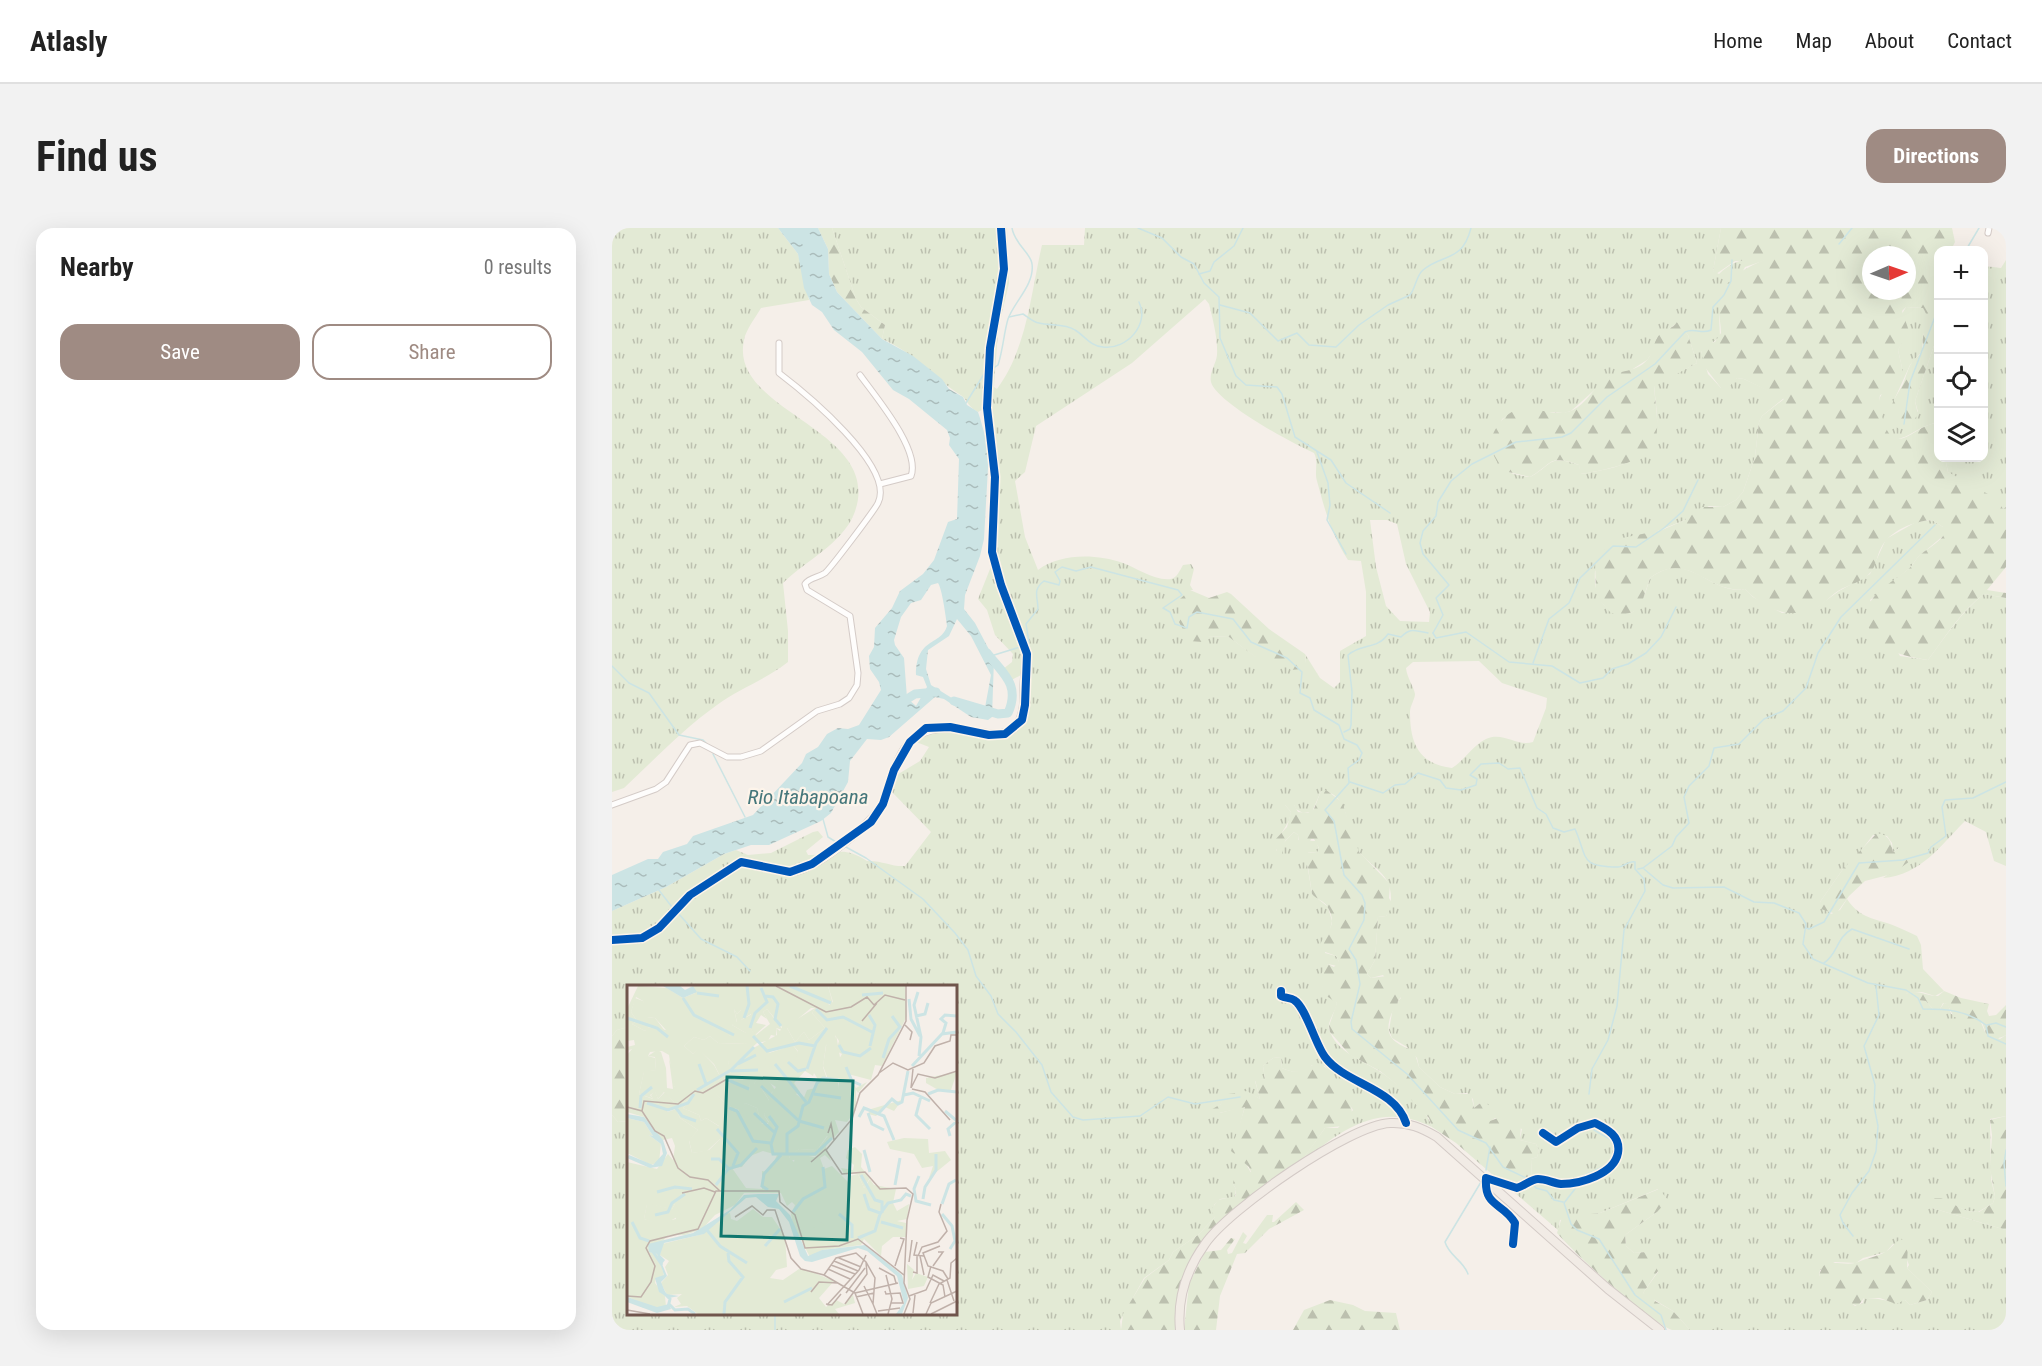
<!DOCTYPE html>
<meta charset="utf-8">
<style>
:root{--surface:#fff;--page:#f2f2f2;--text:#222;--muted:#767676;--line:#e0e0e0;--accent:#9f8b83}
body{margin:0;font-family:"Roboto Condensed",sans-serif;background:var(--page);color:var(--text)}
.controls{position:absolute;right:18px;top:18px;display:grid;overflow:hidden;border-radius:12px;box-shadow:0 6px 24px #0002}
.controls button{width:54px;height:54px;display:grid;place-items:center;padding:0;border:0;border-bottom:2px solid var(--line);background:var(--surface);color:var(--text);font:30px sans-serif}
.compass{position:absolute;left:1250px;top:18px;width:54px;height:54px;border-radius:50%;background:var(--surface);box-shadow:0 6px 24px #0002;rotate:88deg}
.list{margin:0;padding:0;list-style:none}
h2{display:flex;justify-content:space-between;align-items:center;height:78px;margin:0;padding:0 24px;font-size:26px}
h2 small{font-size:20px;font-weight:400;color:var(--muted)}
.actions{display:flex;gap:12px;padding:18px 24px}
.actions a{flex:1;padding:14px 0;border:2px solid var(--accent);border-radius:18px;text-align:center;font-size:21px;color:var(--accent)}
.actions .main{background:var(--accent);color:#fff}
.icon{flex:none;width:33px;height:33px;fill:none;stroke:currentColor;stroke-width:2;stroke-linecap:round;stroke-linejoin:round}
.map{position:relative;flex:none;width:1394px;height:1102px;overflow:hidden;border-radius:18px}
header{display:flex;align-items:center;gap:36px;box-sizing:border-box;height:84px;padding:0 30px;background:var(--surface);border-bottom:2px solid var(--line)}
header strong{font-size:28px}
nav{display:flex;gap:33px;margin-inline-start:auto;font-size:21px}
.intro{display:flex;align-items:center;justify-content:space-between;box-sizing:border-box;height:144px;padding:0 36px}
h1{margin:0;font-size:42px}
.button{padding:15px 27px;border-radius:18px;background:var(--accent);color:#fff;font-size:21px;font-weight:700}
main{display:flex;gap:36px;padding:0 36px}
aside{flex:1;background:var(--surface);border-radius:18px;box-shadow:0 6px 24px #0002}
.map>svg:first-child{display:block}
.grass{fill:url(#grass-tufts);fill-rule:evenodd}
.forest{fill:url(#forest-firs);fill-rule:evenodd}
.water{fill:url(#water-ripples);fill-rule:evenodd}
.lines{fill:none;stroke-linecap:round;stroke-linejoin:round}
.stream{stroke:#cce4e4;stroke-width:1.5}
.river{stroke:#cce4e4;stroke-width:9}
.street-casing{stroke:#d4cbc7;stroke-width:7}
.secondary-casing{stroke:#d4cbc6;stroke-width:9}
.primary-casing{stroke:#d3cac6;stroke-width:10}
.street{stroke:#fefdfc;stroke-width:5}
.secondary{stroke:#fefdfc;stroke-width:8}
.primary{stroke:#f1ebe5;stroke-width:8}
.cycleway-casing{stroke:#fdf4ea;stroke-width:11}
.cycleway{stroke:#0057b8;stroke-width:8}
.labels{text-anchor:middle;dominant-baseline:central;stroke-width:4.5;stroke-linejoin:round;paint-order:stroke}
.water-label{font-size:21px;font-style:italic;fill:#45777b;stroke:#fdf4ea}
.inset-river{fill:none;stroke:#cce4e4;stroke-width:3}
.inset-road{fill:none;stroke:#c0b1aa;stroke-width:1.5}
.view{fill:#0f766e;fill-opacity:0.15;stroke:#0f766e;stroke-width:3}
.inset-edge{fill:none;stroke:#70554c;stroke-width:3}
</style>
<header>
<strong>Atlasly</strong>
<nav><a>Home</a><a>Map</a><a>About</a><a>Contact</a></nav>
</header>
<div class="intro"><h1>Find us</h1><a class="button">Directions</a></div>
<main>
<aside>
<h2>Nearby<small>0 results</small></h2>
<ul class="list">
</ul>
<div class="actions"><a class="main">Save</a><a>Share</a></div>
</aside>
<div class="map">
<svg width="1394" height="1102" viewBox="0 0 1394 1102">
<defs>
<pattern id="grass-tufts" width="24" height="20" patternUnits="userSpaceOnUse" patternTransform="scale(1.5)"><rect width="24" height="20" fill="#e3ead5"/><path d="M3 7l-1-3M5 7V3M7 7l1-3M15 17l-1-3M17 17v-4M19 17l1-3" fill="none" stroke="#bcc0af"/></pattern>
<pattern id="forest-firs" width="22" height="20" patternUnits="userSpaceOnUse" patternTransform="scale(1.5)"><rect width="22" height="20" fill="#e3ead5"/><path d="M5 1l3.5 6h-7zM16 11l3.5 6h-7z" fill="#bcc0af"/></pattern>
<pattern id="water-ripples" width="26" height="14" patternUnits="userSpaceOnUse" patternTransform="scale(1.5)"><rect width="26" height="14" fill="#cce4e4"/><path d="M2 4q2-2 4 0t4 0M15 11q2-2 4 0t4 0" fill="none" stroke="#aabcbb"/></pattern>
</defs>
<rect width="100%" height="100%" fill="#f5efe9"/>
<!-- grass -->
<g class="grass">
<path d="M0,0H166L186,26L197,72L149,80C144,89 134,101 132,112C116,185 275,201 242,286C230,316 193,333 171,355L176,403V434C153,452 128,460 105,477C71,501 42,532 12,560L0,564Z"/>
<path d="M220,0H395L397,55L386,102L382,159L385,161C415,121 419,64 430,17H472L473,0H1109L1101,43L1107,46C1121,32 1135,29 1154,32L1133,39L1107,86L1108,109L1089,123L1096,146L1109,160L1125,150L1132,151L1172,170L1150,188L1147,194L1143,229L1131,264L1124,272L1111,279L1097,278L1073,292L1038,306L983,343C981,369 994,391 1021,384L1033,366L1038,350C1077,320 1096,367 1133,361L1141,369L1170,385L1205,379L1227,363L1258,346L1274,311L1304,294L1320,292L1331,299V308L1306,329L1298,340L1258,372L1288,428L1316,432C1333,409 1349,384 1372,366L1394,370V638L1382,633L1374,604L1353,593C1329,617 1309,647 1271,650L1297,632L1287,620L1281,624L1280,615L1275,608L1261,607L1238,637L1231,641L1208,674L1219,686L1228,682L1235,671C1248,691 1263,690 1283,698C1291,701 1298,705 1305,708L1309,717L1311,741L1332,763L1323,768L1310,764L1294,765L1303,771L1314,773L1321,781H1328L1332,775L1336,776L1339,786L1368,792L1373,804L1388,811L1394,807V888L1378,891L1379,951L1383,969L1381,975L1366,984L1355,983L1342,977L1320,980L1394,1002V1099L1387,1102H1078L1061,1083L1031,1065L1046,1044L1034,1024L1022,1025L1014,1018L1013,1007L1045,984L1046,961L988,985L948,992L946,1002L896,959L920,951L919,931L925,929L927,923L924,916L908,912L910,901L883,890L878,894L868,875L862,880L861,871L855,865L843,866L828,859L807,839L805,830L795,819L780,810L777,802L781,779L789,770L771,747L759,750L755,746L763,732L766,689L774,688C779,679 780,671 778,661C776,644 751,633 743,618C733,598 738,565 709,563L700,584L691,585L684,581L682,577H673L679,584C677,600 664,606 664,623L682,604L686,607V612L704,613L707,621L705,625L696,624L695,635L700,666L716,679L720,693L713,725L724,728L727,733L725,738L716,736C704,761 711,759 725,775C724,783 715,794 717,801C724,825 753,833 770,845C787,857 814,879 820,899C766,872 729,903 688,935L713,900H726L741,882L713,838L700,837C692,846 680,845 670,840L669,829L661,830L651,838L653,851L643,853L648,871L639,866L611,870L609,876L602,881L608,885L633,878L623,915L639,945L621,956L624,961L623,969L608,971L602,977L603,989L586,1007L561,1024L557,1032L532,1050L508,1093L509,1102H0V887L6,894L16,893V1086H344V758H16V799L5,802L0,808V683L54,659L112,626L124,622L136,627L159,625L201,604L206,603L211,609L194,623L196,627C222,628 229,616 255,633C269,632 280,639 293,638L319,604L279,563L283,548L308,533L317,519L299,512L315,501L390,509C425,497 419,475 409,447L396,454L391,441L400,434L401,426L383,407L375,382L366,371L380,336L386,305L387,240L376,179L366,184C357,180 356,173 350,168C322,150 301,124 270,111L273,97L249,79L244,71ZM593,71L597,76C601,92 606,111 605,127C604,136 597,145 599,154C604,174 681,216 702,225C707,234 702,243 705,253C713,282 719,306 736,332L749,333L754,364V408L728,423V454L722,460L708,450L693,426L694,435L644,429L617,409L595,408L578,362H581L578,357L582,341L579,336L571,337C568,342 565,350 559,351C542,353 525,340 511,335C484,326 449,325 426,342L413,309L403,253L413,244L424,198L520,135ZM1065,95L1076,107L1085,135L1042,157C1043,172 1047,190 1044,204C1039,235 994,242 969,246L967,237C935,226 941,237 918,249C875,245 884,223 890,191L905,182L952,185L959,183L997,149L1016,144L1035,132L1041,124L1045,110ZM758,292H775L785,296L794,336L818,384L817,394L788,393L774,378L764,339ZM867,433L890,455L935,470L934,480L921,514C905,519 891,503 874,511C861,517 853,532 840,540C807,536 798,516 798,484C798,478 803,471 803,466C802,459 795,450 794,440L801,434ZM1295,1015L1294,1029L1297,1037L1295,1040L1320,1064L1315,1072L1298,1077L1293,1072C1279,1076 1267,1069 1252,1070L1251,1075L1243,1078L1207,1048L1208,1042L1223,1034L1244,1035L1251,1030L1274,1024L1281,1016Z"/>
<polygon points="1394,32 1394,279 1391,281 1336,244 1333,230 1372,230 1372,38 1389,40"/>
<path d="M1294,79L1311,80L1317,89L1316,98L1311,107L1310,123L1298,137L1283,170L1306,184L1303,173L1326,106V195C1300,196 1276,238 1267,182C1266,175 1267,168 1272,164L1285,162C1293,142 1290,141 1286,122C1295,103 1298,107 1290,86Z"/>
</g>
<!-- forest -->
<g class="forest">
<polygon points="206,0 220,0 244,71 249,79 273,97 270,111 225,64 217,46 216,21"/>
<path d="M1109,0H1340L1343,14L1339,22H1326V106L1303,173L1306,187L1295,199L1287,201C1268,187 1284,170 1291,156C1294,149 1296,140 1300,134C1303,130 1308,127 1310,124C1312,120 1310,114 1311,110C1312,96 1320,94 1311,80L1294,79L1290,83L1297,103L1286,122C1290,141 1293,142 1286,162L1268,167C1266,178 1269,184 1272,195C1284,231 1304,195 1326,195V230H1333L1336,244L1385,271L1391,281L1394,279V339L1375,362L1394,365V370L1372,366C1349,383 1333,409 1316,432C1293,428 1273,425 1259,404C1241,375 1275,358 1294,343C1300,339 1302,334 1306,329C1314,321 1324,317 1331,308V299L1320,292C1302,293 1277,303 1269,320C1265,327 1264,339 1258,345C1251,354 1235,357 1226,363C1218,368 1212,376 1204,380C1177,392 1152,381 1133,361C1096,367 1077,321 1038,350L1029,377L1021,384L1010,387L999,385L988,373L984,363L983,332L1000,312L1050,302L1073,292L1090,279H1111L1124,272L1131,264L1143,229L1147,194L1150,188L1172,171L1132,151L1125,150L1115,161L1109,160L1092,138L1088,117L1103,114L1109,105C1109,95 1106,86 1107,76C1109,52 1133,40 1152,32L1123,33L1104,46L1101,43ZM1259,27H1295V63H1259Z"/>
<path d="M1065,94L1076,107L1085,135L1042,158C1043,174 1048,198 1043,214C1035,235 988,243 968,246L967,237C935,226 941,236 918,249L892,243C882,231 874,217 883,202C909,159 933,195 961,182C974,176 982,159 994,151C1007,141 1024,145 1035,132C1042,124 1041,114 1047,107C1053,101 1061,101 1065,94Z"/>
<polygon points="578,362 597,370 615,364 619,366 657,401 693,426 694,435 689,441 679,442 668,432 646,431 617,409 595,408 591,414 577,413 567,394 568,371"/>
<path d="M714,562L730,574L747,624L778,656L777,670L781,677L774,688L766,689L763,732L755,746L759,750L782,747L789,753L791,766C783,777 767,802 784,814C789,818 796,820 802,823L807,839L828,859L843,866H859L862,880L871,873L878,878V893L894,887L909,896L908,912L924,916L927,923L925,929L919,931L920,951L909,958L889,954L844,915L820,899L817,890L784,856L768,843L738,827L718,804L717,798L725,775L713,767L707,749L716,736L722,739L727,733L724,728L708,722C706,707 730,702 715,678C712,673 704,671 700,666L696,639L691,628L693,624L705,625L707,620L702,611H699L696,618L687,616L686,607L682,604L673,613L670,626L666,628L662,613L675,599L679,584L673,577L674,573H680L686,584L696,585L702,581L709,563Z"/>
<path d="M1265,605C1277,607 1279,613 1281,624L1289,619L1293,621L1298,633L1280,646L1253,653L1237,668L1224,686L1209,681L1208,674L1231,641Z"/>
<path d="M1332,763L1349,770L1377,776L1375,783L1377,788L1384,787L1394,777V807C1387,811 1383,811 1375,808L1370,794L1342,789L1335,776L1331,775L1328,781H1321L1314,773L1291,770L1290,768C1302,759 1313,768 1326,768Z"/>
<polygon points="16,799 16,893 6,894 0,887 0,808 5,802"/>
<path d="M669,829L670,840C684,847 692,842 704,835C718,836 741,873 740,886L730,898L713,900C705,911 697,924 688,934C679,945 664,953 652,962C593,1006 567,1024 563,1102H509L511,1086L533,1050L557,1032L561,1024L586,1007L603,989L599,982L606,972L624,968V961L621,956L623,945L639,944L637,939L619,923L633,879L603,886L597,883L609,876L610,867L635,863L648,871L643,852L653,851L651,838L661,830Z"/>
<polygon points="1394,888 1394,1002 1320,980 1317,975 1322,970 1329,970 1355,983 1367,984 1381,975 1383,969 1378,940 1380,907 1378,892"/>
<path d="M1047,961L1056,972L1045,984L1013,1007L1014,1018L1022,1025L1034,1024L1043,1028L1042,1036L1046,1043L1031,1065L1040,1068L1043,1073L1061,1083L1078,1102C1073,1102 1065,1102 1060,1102C1037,1094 962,1025 945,1005L950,989L988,985Z"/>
<polygon points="684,974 692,982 657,1001 633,1025 625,1026 608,1068 604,1102 572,1102 577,1056 593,1024 609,1022 619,1010 623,1011 615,1022 616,1026 620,1025 631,1004 635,1008 631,1015 634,1016 655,987 661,987 660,994 662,994"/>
<path d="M1292,1011L1296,1012L1295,1040L1320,1064L1315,1072L1298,1077L1293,1072L1284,1076L1268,1070H1252L1246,1078L1238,1075L1231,1078C1214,1071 1198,1054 1213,1036C1223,1033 1237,1038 1246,1034C1254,1030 1265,1029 1273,1024C1281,1020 1282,1012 1292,1011Z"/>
<polygon points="718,1072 741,1077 753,1083 784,1085 788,1102 681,1102 692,1082"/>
</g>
<!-- water -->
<path class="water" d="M166,0H206L216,21L217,46L225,64L270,111L301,128L330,151L337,161L351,169L355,177L366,184L368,190L377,222L372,311L368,328L353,367L352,381L363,395L382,431L380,489L376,492L359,489L332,471L323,469L277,509L269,512L255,511L238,533L236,554L219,585L209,593L157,617H139L112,626L54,659L0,683V647L36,631H46L51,624L75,616L81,608L141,587L190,535L194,526L206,519L215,506L226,500L236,501L247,497L269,462L267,454L258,441L257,428L262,419L263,400L280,380L288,363L311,346L322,332L336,294L345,291L347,231L337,217L338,210L335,202L297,171L281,162L250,124L222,102L210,84L200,77L192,60L186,26ZM326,355C330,360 334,390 335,398C329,418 304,409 304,447L311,449L315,459L304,478L295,470L292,430L283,417L282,412L289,389L299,375L309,372L319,357ZM345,391L359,408L379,447L372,485L359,482L319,457L314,441L316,422L337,408Z"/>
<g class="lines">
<!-- stream -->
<g class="stream">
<polyline points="526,0 550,10 569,29 582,36 592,55 607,69 608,110 624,148 634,157 665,159 670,166 683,209 719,232 734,255 778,285"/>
<polyline points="1227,16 1240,0"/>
<polyline points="1354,22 1367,0"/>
<polyline points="587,46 598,43 602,34 622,18 631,0"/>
<path d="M608,77L638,85L666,113L685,105L697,117L724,119L747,97L776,77L798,67C804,59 804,48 811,42C831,25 850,35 859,0"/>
<path d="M397,89L411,86C416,89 421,94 427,95C438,98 453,95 463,102C473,108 478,118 491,119C515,122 538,96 527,74"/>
<path d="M380,141L386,137C391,122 392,104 396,91C402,74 423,56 420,36C419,25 403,17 400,0"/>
<polyline points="354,175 372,146"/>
<polyline points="1292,196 1298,154 1326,81"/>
<polyline points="705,224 716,255 718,277 715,292 734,326"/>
<path d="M821,405L831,387L824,370L837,357L811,326L808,315L811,303L824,288L826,274L839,253L860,236L904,214L950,209L959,205L995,169L1043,136L1073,104C1082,99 1090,107 1099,102L1101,79L1112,67L1119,53L1120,32"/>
<polyline points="821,405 824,410 854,404 897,434 940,438 968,455 991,450 1000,441 1016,436 1034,425 1049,409 1064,379"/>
<path d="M415,415L417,414L414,396L426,381C426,369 420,362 432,353L447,357L448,353L443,344L450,339L464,343L479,339L566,362L570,367L551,380L558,384L563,396L575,400L577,389L585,384L621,391L639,414L675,430L690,444L688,465L698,470L702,482L727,497L732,511L745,517L750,525L747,532L736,540L737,555L713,582L722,593L732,647L750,667L753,675L752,692L737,721L744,732L748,756L739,794L740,801L795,846L846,902L874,915L891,939L916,951"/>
<polyline points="379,428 408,419"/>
<polyline points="921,435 937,391 957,375 968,350 1001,318 1024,319 1052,300 1071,283 1086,252"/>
<polyline points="0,438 17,455 37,465 67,507 91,512 94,515"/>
<path d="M732,504L738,501L739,497L740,464L736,427C750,415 765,422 776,406L789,409C799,399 802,403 816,405"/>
<polyline points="101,526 133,589"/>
<path d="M738,554L771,565L783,557L793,556L806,545L828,552L834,560L849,562L864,557L865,551L858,547L869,536L887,535L896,541L908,540L925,580L934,586L941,600L952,604L963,601C976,630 967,639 1006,639C1013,639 1016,632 1023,634V641L1032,651L1033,663L1012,702L1005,778L996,812L980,841L977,866"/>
<polyline points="211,591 216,609 224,614"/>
<polyline points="232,618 254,630 311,671 343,705 356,722 364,748 379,768 386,786 404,804 430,837 439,864 461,889 471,892 528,888 556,869 583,876 628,869"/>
<polyline points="1026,641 1031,640 1060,618 1064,609 1077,595 1072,569 1077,558 1097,538 1102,520 1127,516 1152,491 1171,483 1194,460 1206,425 1229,389 1323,297"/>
<path d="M1032,641L1051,657L1061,660L1112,659L1142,674L1162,675L1187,685L1194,696L1191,716L1201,731L1256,755L1294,762L1306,770L1311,781C1335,781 1354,782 1374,797L1376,808L1394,816"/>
<polyline points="46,661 60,679"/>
<polyline points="66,685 89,711 125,729 138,743"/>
<polyline points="1194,700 1197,701 1212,694 1247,635 1291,632 1316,625 1319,619 1334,608 1330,579 1333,572 1361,570 1394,554"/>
<path d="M1212,735C1226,726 1224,710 1240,701L1297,721"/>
<polyline points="1375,797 1384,795 1394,799"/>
<polyline points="982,902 1001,913 1004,923"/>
<polyline points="1394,922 1392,935 1394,958"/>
<polyline points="874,942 878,919"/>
<polyline points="971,948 995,937 1001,930"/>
<polyline points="920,955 924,960 935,963 942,972 951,974"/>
<polyline points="966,957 952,975 959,996 965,1002 987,1011 1023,1067 1049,1087 1054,1102"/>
<polyline points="1241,1008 1231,995 1228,987 1240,965 1257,943 1264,923 1266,898 1262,878 1263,857 1252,818 1267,787 1264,758"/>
<path d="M856,1046C851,1032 837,1028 833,1014L869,954"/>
<polyline points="163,1102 163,1086"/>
<polyline points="1393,1102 1394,1101"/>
</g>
<!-- river -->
<g class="river">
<path d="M342,473L386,486L396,485C409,456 390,445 375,425"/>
<polyline points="287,476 303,466 324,464"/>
</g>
<!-- street casing -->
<g class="street-casing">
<g id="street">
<polyline points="389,0 392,41 378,120 375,180 383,249 380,324 389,357 411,414"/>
<polyline points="1376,5 1377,0"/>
<path d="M248,147C263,168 309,222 299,248L268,256"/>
<path d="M0,577L44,561L54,554L78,517L88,515L115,529H129L149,523L205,483L228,476L237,470L245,457L246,445L238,388L195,362L193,356C198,349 206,350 213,345C218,341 262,283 266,275C284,239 192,164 167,145V115"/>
<path d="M669,763V768C673,770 679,770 682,772C694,779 703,816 713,829C733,856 783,860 794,895"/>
<path d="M901,1016L903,995C891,974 872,980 874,950L905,960C912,958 920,951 926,951C934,951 941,955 949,956C969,956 1002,946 1006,925C1009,908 995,901 983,895L966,900L944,914L931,905"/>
</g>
</g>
<!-- secondary casing -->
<g class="secondary-casing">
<path id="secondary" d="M0,712L30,710L47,700L78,667L129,634C140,636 171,645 178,644C201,644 262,595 271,575C280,555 283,529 299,513C338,472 414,549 412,463C411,445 418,432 411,414"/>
</g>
<!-- primary casing -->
<g class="primary-casing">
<path id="primary" d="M568,1102C565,1071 575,1041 593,1016C616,982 737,897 778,895C796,894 810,900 825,909L996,1061L1048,1102"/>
</g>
<!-- street -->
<use href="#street" class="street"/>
<!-- secondary -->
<use href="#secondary" class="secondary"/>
<!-- primary -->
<use href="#primary" class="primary"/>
<!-- cycleway casing -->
<g class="cycleway-casing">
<g id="cycleway">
<polyline points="0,712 30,710 47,700 78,667 129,634 178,644 200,636 259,594 271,576 282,542 298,514 314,500 338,499 377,507 393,506 410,492 413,477 415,426 389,357 380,324 383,249 375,180 378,120 392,41 389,0"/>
<path d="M669,763V768C673,770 679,770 682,772C694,779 703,816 713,829C733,856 783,860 794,895"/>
<path d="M901,1016L903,995C891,974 872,980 874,950L905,960C912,958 920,951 926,951C934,951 941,955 949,956C969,956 1002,946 1006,925C1009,908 995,901 983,895L966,900L944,914L931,905"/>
</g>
</g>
<!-- cycleway -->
<use href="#cycleway" class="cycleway"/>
</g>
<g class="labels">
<!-- water labels -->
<g class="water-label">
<text x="196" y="569">Rio Itabapoana</text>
</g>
</g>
<!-- overview -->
<g transform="translate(15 757)">
<rect width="330" height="330" fill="#f5efe9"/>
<path d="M11,1L40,3L56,13L68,8L66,1H167L200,15L202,20L206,17L201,1H278L280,31L255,81L248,80L244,95L221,89L229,103L240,97L231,108L229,105V125L220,137L208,135L212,147L207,152L200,151L190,165L172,164L162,172L167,177L168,172H188L199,161L204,176L198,170L193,173L197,184L205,181L221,197L223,191L231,189L237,203L243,194L247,200L269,204L266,218L270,226L282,219L280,234L270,236L279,238L280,252H266L255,261L254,271L237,254L234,260L195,265L183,272L166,240L164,229L168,220L165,217L160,221L154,208H117L108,220L88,230L75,244L58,250H42L23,267L30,269L34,278L37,291L29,293L28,298L38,311L39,322H26L0,312V177L30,184L41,169L46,175L48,161L45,153L36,155L27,148L17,132L0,127V70L5,64L0,66V62L8,60L7,55L0,56V24ZM9,12L16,16L20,32L28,33L39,45L20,42L18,46L5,39L10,36L4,27ZM184,23H188L185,28L198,43L182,55L177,47L168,57L160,43ZM107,24L110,29L114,25V35L124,29L123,43L128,50L139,40L129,38L134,30L140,34L136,27L140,24L155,42L153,46L149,43L150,50L101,77L103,85L95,89L96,94L103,92L105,97L121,103L109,101L118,107L123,106L122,99H127L132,91L149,102L144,109L133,101L142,115L137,130L142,137L140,140L134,138L130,123L118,118L112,127L103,119L104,125L97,124L98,118L83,103L94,93L87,80L71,63L66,69L57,61L67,52L77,55L83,51L91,58L120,59L102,50L119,48L105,40L110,38ZM208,50L212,56L209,66L215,69L211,76L215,85L211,104V97H201L196,82L199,60L209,53ZM166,60L171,66L166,74L142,79L139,73L143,67ZM23,67L35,66L42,70L47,101L55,118L65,113L56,123L72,130L74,136L79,133L92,141L93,154L82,165L65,168L62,156L71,145L53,133L49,124L40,127L47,117L38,107L31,114L28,106L24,110L26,114L12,109L17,87L29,85L28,73L21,71ZM178,86L186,91L187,88L192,96L188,103L180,105L176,115L169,109L173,107L167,98ZM136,166L150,170L146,179L139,187L135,186V204L119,203L105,183L115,182L123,171ZM20,219L45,224L48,219L49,234L30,238L17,234ZM0,133L17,137L26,151L22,150L34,159L32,177L24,180L0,168ZM126,224L136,232H145L158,251L160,282L149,285L143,293L156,295L172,284L183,286L207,296L192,313L199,322L209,315L217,319L226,310L228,318L208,324L212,329H71L60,321L47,322L54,319L50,313L55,309L40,310L34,298L41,290L38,282L42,276L33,270L35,259L76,249L98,229L103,228L104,234L110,236Z" fill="#e3ead5" fill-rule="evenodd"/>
<path d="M165,1H201L206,19L188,16L184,9ZM8,13L16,16L22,28L20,32L28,33L38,46L21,42L18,46L5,39L10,36L4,27ZM188,23L185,28L198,43L182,55L177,47L168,57L159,41ZM107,24L110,29L114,25V35L125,29L123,43L129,50L143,39L136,27L140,24L156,45L149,43V51L144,50L141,56L130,58L111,75L101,77L104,85L95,89L99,98L108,97L123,106L122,99H127L132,90L141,95L138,73L142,68L166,60L171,67L168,74L141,82L142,96L148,105L143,109L133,101L143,117L137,130L142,138H134L130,123L118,118L114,127L126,136L123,151L109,129L112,125L103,121L104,125L97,124L98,118L82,103L94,93L87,79L71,64L66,69L57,61L67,52L77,55L83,51L91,58L120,59L103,55L102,45L119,48L105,40L110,37ZM209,49L215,84V94L211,104L212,98L202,97L196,81L200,55L209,53ZM30,65L34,67L39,83L40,103L46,104L42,74L48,91L47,101L55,111V118L65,113L56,123L72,130L74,136L79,133L93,142L94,153L80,166L65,168L62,155L71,145L53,133L49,124L38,126L47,117L37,107L31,114L28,107L23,110L27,114L12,109L17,86L29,85L28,72L21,71ZM330,87L324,105L313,106L299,98V93ZM275,115L267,126L258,122L249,131L241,129L244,124ZM203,148L207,151L192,170L162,176L163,170L172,164L190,165ZM277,153L301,154L302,168L318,166L324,175L302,193L306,181L295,183L287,169L263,164L260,157ZM228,162L235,169L234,182L243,193L237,203L231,189H217L214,183L226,185L227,180L219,173L221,165ZM20,218L45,224L48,219L54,230L39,238H27L17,234ZM191,235L198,241L196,253L190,255L186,253L189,246L185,239ZM280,279L287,285L285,295L289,288L301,292L297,301L281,304Z" fill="#e3ead5"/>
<path d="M36,1H53L58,5L66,1L70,7L56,13ZM0,129L17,132L36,155L40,168L35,181L23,183L0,173L2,170L26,180L36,169L34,159L22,150L26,151L17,137L0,133ZM131,209H152L149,216L163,230L181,271L195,265L238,260L275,290L281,313L275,329H269L277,318L270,291L240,266L231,263L185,277L178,276L173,271L162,237L152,224L141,222L129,212L119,213L77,249L37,258L33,270L38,275L35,279L40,291L34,297L39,309L52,311L42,313L32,307L28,293L37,290L30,269L22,267L21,259L66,248L103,225L117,210ZM0,312L30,322L42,319L44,324L30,328L0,317Z" fill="#cce4e4"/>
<path class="inset-river" d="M163,1L204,18M291,7L287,20L294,52L292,71M70,8L92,11M235,10L256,8M138,11L146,12L151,19L148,34L154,41M56,13L67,30L107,50M282,14L284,34L293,51M189,24L200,35L216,32L245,47M242,30L248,40L243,61M289,31L298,29L301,18M0,33L30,43L41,52M117,33L122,19L120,1M123,43L128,28L140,17L134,3M316,48L319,38L314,34L318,30L330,31M126,51L140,66L172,58L188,61M212,60L216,67L233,71L244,63M256,73L262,54L273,42L265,31M161,77L171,86L179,84M72,79L79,99M111,79L129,70M148,79L179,117M285,81L315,49L330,47M219,82L225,96L234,100M180,84L189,58L200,43M104,86L131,85M101,95L122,104M134,101L171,135M70,105L104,85L127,62M187,109L214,113M301,109L311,105L330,107M277,110L286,108L303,116M294,111L289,130L303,144M20,118L41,125L61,118L67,109M13,123L14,111L25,102M49,123L55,131L69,136M102,123L110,126L126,156L143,158M318,126L330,136L321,144L323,151M127,128L147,147M241,128L245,139L257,145M252,128L265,114L271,119L275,117L281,86M142,131L150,142L144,159M232,132L237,123L257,131L267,155M172,136L197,143M90,144L111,168L106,181M144,159L146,169H188L205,153M237,165L243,187M160,169V149L171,141L176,121L182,117L190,98L196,93L212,95M84,174H92L102,184M234,190L248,215L255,217V228M292,191L287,204L289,216L304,220M89,200L101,184L114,180L130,163M268,200L273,173M141,205L135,201L137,189L154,170M30,207L48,202L65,204M237,209L242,224L253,228M296,214L298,202L309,185V169M315,219L322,199L329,195M166,227L176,214L198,202L196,182M212,229L225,240V253M253,229L261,218L274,215L279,209L284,211M315,229L325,241L328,256L323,264M28,230L41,227L45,218L58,209M5,237L13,253L22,256M254,237L276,243M80,245L93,261L120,278M231,253L248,246L253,229M138,261L153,244M24,264L35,280M36,307L43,314L41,322M0,314L17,321M157,317L185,303M42,319L48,325L61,324L68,329M97,329L98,317L116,292L102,276L101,268"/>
<path class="inset-road" d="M149,1L199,27L224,22L240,12L247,20L258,10L278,15M235,36L250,18M278,40L285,47L283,55M252,88L266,78L281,85L297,78L308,61L323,56L324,50H330M284,103L291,89L308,93L330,86M284,103L286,84M285,104L298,107L323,135M0,122L15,126L28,146L37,151L51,183L63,192L81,195L93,206M15,126L17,116L51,119L68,106L76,108L100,94M201,148L204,139L207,155M184,177L199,164M55,208L77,203L88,207M108,232L125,221L136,230L140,225H148L164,273L174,284L197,290L228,308M290,257L287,270L297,271M313,261L296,268L301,281L316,286L321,294M291,271L295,262L311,257L320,246L312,227L314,219M293,271L297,290M212,273L234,282M207,276L231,286M282,277L285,255M204,280L228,289M268,281L277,254L273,253M304,281L301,292L316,300L318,312M306,281L316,267H311M252,283L267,291L269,298M201,284L223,294M286,287L290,288V271M197,290L209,273L229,268L239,277L248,293L246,319L250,329M259,290L265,314L261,329M320,295L327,316M237,301L246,319M258,306L259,309L273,308L276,318H264M184,307L192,297L211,298M219,308L238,283M228,308L271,298M228,308L236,329M0,311L14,312L24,297L28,281L19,263L23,256L71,244L89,206H152L153,217L168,230L178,263L212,261L231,254L277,290M282,311L299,305L306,290L317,296M229,312L247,308M303,318L312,299L323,293L324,278L330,273M199,319L205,320L214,309M218,319L240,289L239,277M200,320L232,285L239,270M0,325L23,329M251,326L273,323M286,328L288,310M277,329L283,314L277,298L280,235L286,209L279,203L253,204L238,187L215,189L199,165L225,134L233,108L251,90L279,36V1M299,329L304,318L330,306M304,329L330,316"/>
<path class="view" d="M100,92L226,96L220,255L94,251Z"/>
<rect width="330" height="330" class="inset-edge"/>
</g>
</svg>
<div class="controls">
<button>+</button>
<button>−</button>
<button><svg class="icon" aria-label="locate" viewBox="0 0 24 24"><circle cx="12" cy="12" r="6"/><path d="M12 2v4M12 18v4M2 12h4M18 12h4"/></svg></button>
<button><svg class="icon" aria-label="layers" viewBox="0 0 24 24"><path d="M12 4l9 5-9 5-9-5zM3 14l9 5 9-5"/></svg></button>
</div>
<svg class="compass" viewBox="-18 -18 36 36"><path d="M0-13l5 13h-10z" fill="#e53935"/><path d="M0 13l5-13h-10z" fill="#767676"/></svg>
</div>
</main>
